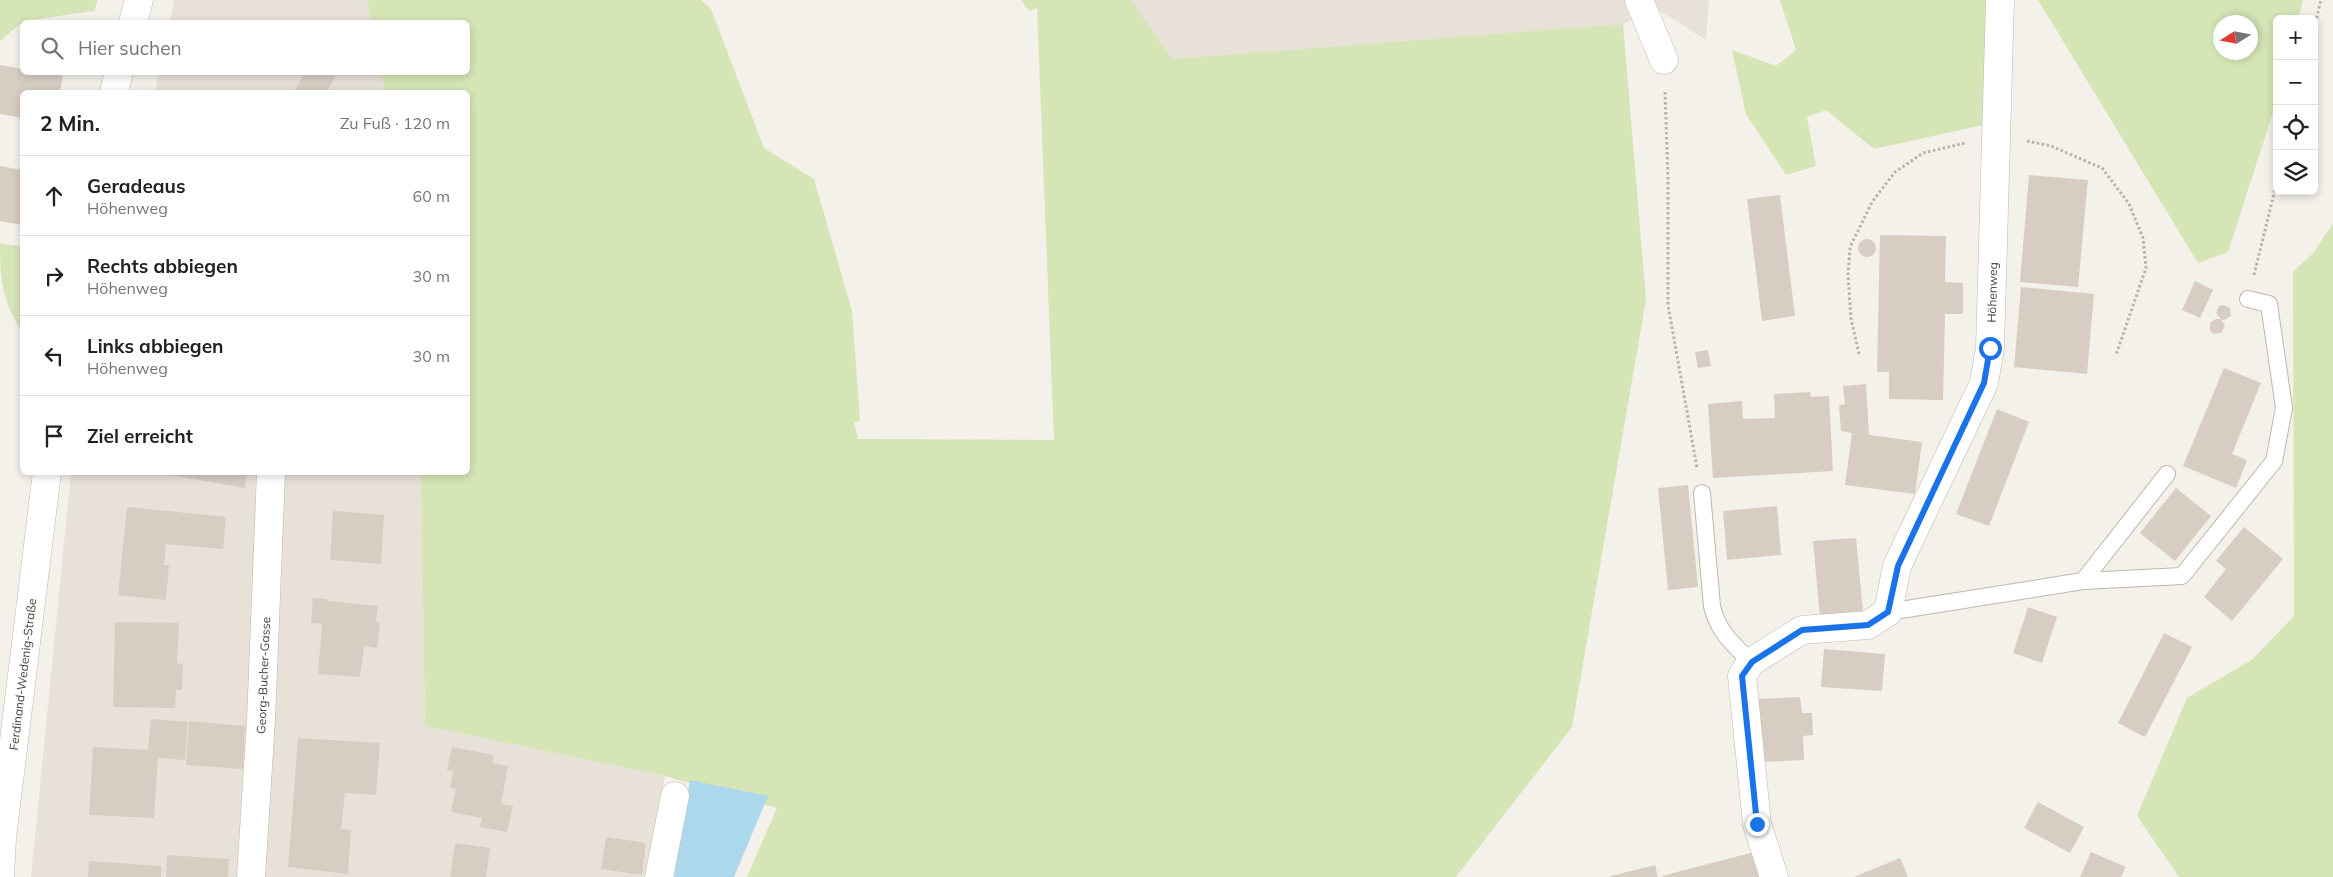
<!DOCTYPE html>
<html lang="de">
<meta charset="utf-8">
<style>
:root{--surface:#fff;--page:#f6f6f6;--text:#202124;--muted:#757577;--line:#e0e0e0}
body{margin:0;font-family:Mulish,sans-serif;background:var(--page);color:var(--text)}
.controls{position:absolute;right:15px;top:15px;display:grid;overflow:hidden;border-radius:8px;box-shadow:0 2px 8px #0003}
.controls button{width:45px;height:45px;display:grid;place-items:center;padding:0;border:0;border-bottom:1px solid var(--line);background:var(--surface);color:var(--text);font:25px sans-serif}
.compass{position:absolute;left:2213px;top:15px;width:45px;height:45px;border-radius:50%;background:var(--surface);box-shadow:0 2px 8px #0003;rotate:259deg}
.stop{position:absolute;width:15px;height:15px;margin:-11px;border:4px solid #1a73e8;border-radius:50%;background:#fff}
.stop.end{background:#1a73e8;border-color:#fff;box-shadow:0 1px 5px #0008}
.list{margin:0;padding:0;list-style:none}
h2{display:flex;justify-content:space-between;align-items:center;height:65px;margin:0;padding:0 20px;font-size:21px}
h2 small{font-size:16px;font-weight:400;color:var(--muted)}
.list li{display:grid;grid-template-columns:32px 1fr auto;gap:15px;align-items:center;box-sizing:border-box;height:80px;padding:0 20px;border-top:1px solid var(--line)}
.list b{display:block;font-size:19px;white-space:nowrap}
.list p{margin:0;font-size:16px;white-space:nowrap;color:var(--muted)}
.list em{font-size:16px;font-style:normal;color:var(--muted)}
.icon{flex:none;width:28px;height:28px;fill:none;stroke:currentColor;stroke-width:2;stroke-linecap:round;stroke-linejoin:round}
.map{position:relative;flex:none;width:2333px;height:877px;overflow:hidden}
.search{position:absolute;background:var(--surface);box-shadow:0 2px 8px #0003;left:20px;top:20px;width:450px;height:55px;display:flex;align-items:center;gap:12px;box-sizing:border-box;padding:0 18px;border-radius:8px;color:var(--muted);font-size:19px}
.panel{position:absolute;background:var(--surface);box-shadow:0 2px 8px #0003;left:20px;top:90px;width:450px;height:385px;border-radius:8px}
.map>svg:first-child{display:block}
.residential{fill:#e7e1d8}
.green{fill:#d5e5b6;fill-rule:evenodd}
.water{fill:#abd8ec}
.building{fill:#d8cdc3}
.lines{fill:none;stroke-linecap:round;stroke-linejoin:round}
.service-casing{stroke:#bfb7ad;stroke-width:18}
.minor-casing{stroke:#bfb7ad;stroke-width:29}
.tertiary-casing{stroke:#bfb7ad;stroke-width:29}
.path{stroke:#c0b19f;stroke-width:3;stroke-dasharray:2.5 2.5;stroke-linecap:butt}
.service{stroke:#fff;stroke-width:16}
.minor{stroke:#fff;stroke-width:28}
.tertiary{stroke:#fff;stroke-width:28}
.route{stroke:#1a73e8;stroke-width:6}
.labels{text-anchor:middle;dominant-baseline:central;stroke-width:5;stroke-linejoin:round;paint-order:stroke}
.street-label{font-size:12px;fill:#474038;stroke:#fff}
</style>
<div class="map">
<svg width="2333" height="877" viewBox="0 0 2333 877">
<rect width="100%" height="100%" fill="#f4f0ea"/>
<!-- residential -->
<g class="residential">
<polygon points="174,0 367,0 371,22 170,22"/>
<polygon points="1131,0 1709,0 1706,40 1657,9 1623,24 1172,59"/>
<polygon points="159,72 381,73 385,92 155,92"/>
<polygon points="71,473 421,473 425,726 665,776 647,877 31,877"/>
</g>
<!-- green -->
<g class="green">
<polygon points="0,0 98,0 94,11 24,21 0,41"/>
<polygon points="367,0 701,0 711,9 764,148 814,179 852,311 860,420 854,423 858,439 1054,440 1037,8 1029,11 1021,0 1131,0 1172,59 1623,24 1646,300 1572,727 1456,877 747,877 777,808 665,776 425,726 421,473 468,472 468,92 385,92 381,73 468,72 468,22 371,22"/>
<polygon points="1780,0 1988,0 1983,125 1874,149 1826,110 1807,117 1816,166 1786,175 1746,114 1732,50 1776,66 1796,50"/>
<path d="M2038,0H2303L2298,19H2277V100L2228,252L2198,263ZM2220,22H2250V52H2220Z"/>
<polygon points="2333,223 2333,877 2179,877 2137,816 2187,698 2253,659 2294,616 2293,272 2314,252"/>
<path d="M0,243L22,247V331C2,302 0,277 0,243Z"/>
</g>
<!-- water -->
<polygon class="water" points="690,780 768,796 734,877 674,877"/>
<!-- building -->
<g class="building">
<polygon points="0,65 22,69 22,72 43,72 63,76 60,92 22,92 22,118 0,114"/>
<polygon points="305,72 338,72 327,92 294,92"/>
<polygon points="0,166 22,170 22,225 0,221"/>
<polygon points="2029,175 2088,180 2078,287 2020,282"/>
<polygon points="1780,195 1795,316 1762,321 1747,199"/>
<polygon points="1880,235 1946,236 1945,282 1963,283 1963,314 1945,314 1943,400 1889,399 1889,372 1877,372"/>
<circle cx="1867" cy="248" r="9"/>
<polygon points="2195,281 2213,290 2200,318 2182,310"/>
<polygon points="2021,287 2094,294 2087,374 2014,367"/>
<polygon points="2223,305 2230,308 2231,316 2224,320 2221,319 2225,326 2221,333 2214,334 2210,331 2210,323 2216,319 2221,319 2216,313 2219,306"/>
<polygon points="1708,350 1711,366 1698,368 1695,352"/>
<polygon points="2224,368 2261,383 2232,454 2247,460 2236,488 2183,466"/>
<polygon points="1866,384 1869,435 1922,442 1915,494 1845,485 1852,433 1841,431 1839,405 1845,404 1843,386"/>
<polygon points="1810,392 1811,397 1829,396 1833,471 1713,478 1708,404 1742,401 1743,419 1775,418 1774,394"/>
<polygon points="1997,409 2029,422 1989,526 1956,514"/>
<polygon points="154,472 247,472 245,488"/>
<polygon points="1688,485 1698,587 1668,590 1658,488"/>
<polygon points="2176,488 2211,516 2175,561 2140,533"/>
<polygon points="1777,506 1781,555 1727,560 1723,511"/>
<polygon points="127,507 226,517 223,549 166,544 164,565 169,565 166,600 118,595"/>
<polygon points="333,511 384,515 381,564 330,560"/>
<polygon points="2244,527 2283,559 2232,621 2204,597 2226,569 2216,561"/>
<polygon points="1856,538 1863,612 1820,617 1813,541"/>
<polygon points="313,598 327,599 327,601 378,606 376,622 380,623 377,648 364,646 360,677 318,674 322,624 311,623"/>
<polygon points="2028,607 2057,617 2042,663 2013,653"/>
<polygon points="115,622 179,623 177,663 183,664 182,690 176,690 175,708 113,707"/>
<polygon points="2164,633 2192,647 2145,737 2118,723"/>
<polygon points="1824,649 1885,654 1882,691 1821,687"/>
<polygon points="1800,697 1802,713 1812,713 1813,735 1803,736 1804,760 1762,762 1759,699"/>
<polygon points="151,719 188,722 185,760 158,758 154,818 89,815 93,747 148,750"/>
<polygon points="189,721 245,726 243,769 186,765"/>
<polygon points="298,738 380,743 376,795 345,793 341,829 351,830 348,874 288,867"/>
<polygon points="452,747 494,755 492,763 508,766 501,804 513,806 507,832 480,827 482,818 451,812 456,789 450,788 453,771 447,770"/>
<polygon points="2038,802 2084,827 2070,853 2024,828"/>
<polygon points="606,837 646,843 642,875 601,869"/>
<polygon points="455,843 490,848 486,877 450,877"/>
<polygon points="1754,852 1760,877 1662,877 1662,876"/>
<polygon points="2091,852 2126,867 2121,877 2080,877"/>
<polygon points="167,855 229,859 228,877 166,877"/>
<polygon points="1900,858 1908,877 1854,877"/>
<polygon points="89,861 161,866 161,877 88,877"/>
<polygon points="1655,865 1658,877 1611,877 1611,876"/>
</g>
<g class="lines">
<!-- service casing -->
<g class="service-casing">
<g id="service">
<path d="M1702,493L1712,606C1718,632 1733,644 1751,662"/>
<polyline points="2083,581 2167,474"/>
<polyline points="1888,612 2083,581 2182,576 2274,461 2284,408 2269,304 2248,299"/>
</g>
</g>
<!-- minor casing -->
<g class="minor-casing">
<g id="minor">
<polyline points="1639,0 1664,60"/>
<path id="s1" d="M251,877L261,720L271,472"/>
<polyline points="659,877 675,796"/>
<path id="s2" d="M1774,877L1757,824L1742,676L1751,662L1802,630L1868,625L1888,612L1897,566L1984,383L1990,348L2000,0"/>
</g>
</g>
<!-- tertiary casing -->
<g class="tertiary-casing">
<g id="tertiary">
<polyline points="133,22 139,0"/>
<polyline points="114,92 119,72"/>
<path id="s3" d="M0,877L2,838L47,472"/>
</g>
</g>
<!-- path -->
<g class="path">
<polyline points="2314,28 2321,0"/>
<polyline points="1665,92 1668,179 1668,305 1697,468"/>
<polyline points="2027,141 2051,146 2102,168 2129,204 2143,238 2146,268 2116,355"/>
<polyline points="2254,275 2277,181"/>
<polyline points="1859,354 1851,319 1848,275 1850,247 1872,202 1895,172 1923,153 1965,143"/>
</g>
<!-- service -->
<use href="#service" class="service"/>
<!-- minor -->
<use href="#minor" class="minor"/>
<!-- tertiary -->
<use href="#tertiary" class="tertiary"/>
</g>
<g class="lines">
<!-- route -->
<polyline class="route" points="1757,824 1742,676 1752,662 1802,630 1868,625 1888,612 1898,566 1984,383 1990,348"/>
</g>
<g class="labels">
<!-- street labels -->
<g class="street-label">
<text stroke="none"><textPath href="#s2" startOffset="712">Höhenweg</textPath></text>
<text stroke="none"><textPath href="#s3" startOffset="204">Ferdinand-Wedenig-Straße</textPath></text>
<text stroke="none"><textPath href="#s1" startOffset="202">Georg-Bucher-Gasse</textPath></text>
</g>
</g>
</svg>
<div class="controls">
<button>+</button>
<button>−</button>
<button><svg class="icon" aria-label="locate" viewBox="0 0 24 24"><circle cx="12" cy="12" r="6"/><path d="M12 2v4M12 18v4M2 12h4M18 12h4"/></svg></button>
<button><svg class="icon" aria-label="layers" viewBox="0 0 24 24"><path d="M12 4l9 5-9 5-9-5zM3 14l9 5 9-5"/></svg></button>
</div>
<svg class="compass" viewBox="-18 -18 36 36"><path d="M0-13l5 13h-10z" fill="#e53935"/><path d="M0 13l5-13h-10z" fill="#757577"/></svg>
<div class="stop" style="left:1990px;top:348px"></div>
<div class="stop end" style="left:1757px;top:824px"></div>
<div class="search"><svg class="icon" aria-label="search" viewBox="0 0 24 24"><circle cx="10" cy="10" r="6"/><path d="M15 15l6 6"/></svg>Hier suchen</div>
<section class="panel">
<h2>2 Min.<small>Zu Fuß · 120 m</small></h2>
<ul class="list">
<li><svg class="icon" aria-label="ahead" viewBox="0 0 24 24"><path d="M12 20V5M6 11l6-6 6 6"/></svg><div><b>Geradeaus</b><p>Höhenweg</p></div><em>60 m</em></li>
<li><svg class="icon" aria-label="right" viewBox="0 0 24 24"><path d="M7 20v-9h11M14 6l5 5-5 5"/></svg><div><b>Rechts abbiegen</b><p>Höhenweg</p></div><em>30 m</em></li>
<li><svg class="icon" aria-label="left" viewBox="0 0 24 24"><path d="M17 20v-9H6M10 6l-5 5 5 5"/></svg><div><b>Links abbiegen</b><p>Höhenweg</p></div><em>30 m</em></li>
<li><svg class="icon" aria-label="arrive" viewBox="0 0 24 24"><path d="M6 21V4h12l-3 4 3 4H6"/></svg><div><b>Ziel erreicht</b></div></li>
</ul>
</section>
</div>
